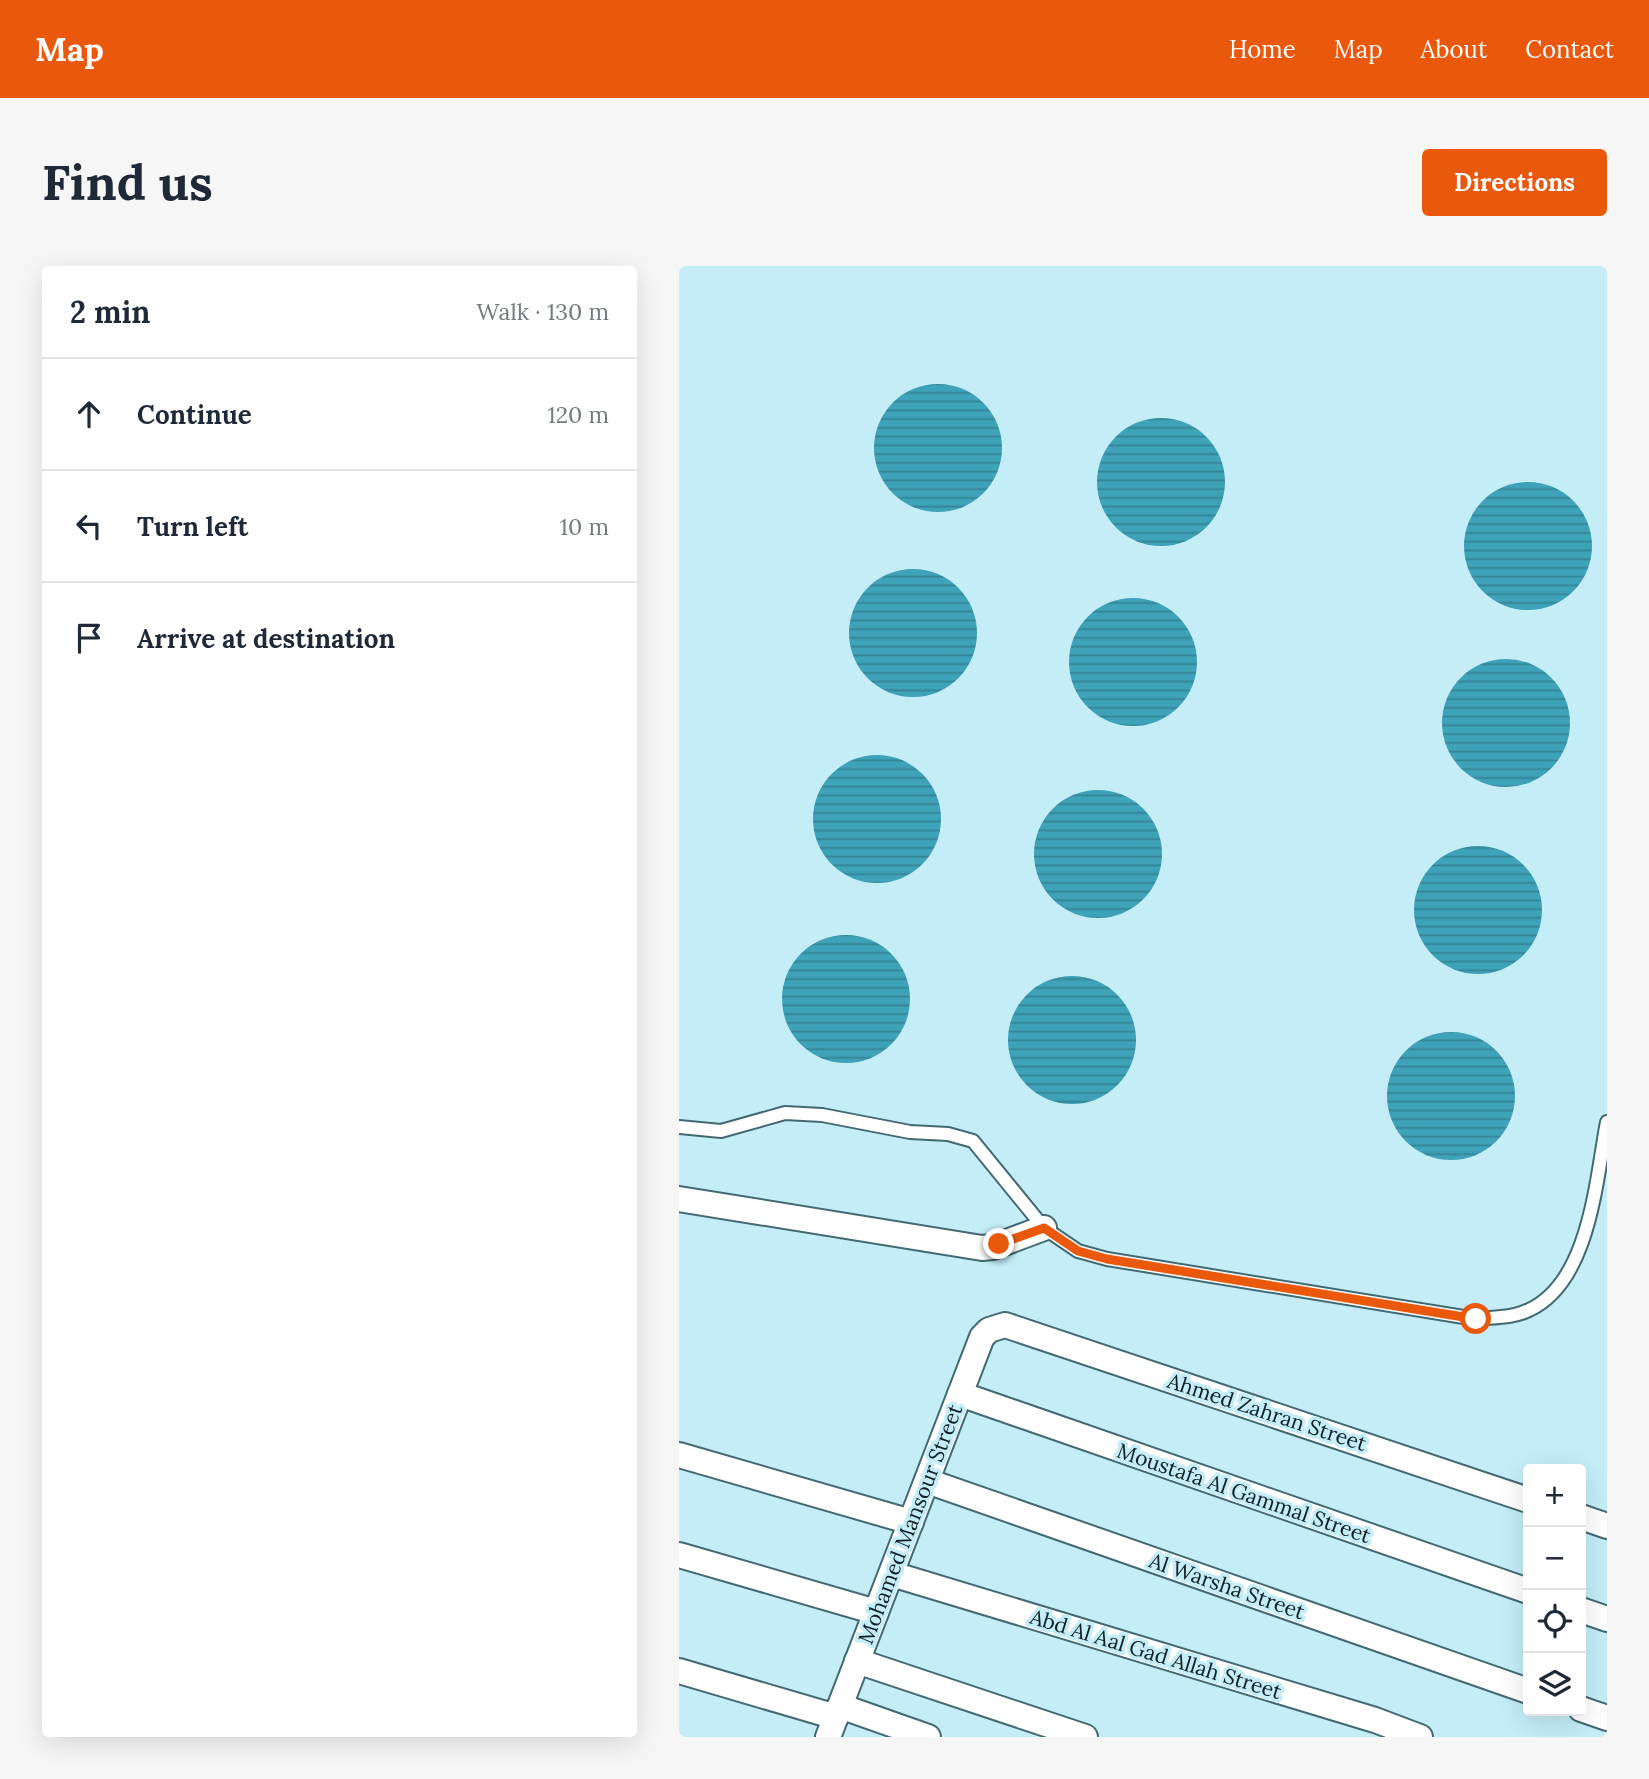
<!DOCTYPE html>
<meta charset="utf-8">
<style>
:root{--surface:#fff;--page:#f6f6f7;--text:#1f2937;--muted:#747a83;--line:#e0e1e3;--accent:#ea580c}
body{margin:0;font-family:Lora,serif;background:var(--page);color:var(--text)}
.controls{position:absolute;right:21px;bottom:21px;display:grid;overflow:hidden;border-radius:7px;box-shadow:0 7px 28px #0002}
.controls button{width:63px;height:63px;display:grid;place-items:center;padding:0;border:0;border-bottom:2px solid var(--line);background:var(--surface);color:var(--text);font:35px sans-serif}
.stop{position:absolute;width:21px;height:21px;margin:-16px;border:5px solid #ea580c;border-radius:50%;background:#fff}
.stop.end{background:#ea580c;border-color:#fff;box-shadow:0 2px 7px #0008}
.list{margin:0;padding:0;list-style:none}
h2{display:flex;justify-content:space-between;align-items:center;height:91px;margin:0;padding:0 28px;font-size:30px}
h2 small{font-size:23px;font-weight:400;color:var(--muted)}
.list li{display:grid;grid-template-columns:46px 1fr auto;gap:21px;align-items:center;box-sizing:border-box;height:112px;padding:0 28px;border-top:2px solid var(--line)}
.list b{display:block;font-size:26px;white-space:nowrap}
.list em{font-size:23px;font-style:normal;color:var(--muted)}
.icon{flex:none;width:38px;height:38px;fill:none;stroke:currentColor;stroke-width:2;stroke-linecap:round;stroke-linejoin:round}
.map{position:relative;flex:none;width:928px;height:1471px;overflow:hidden;border-radius:7px}
header{display:flex;align-items:center;gap:42px;box-sizing:border-box;height:98px;padding:0 35px;background:var(--accent);color:#fff}
header strong{font-size:33px}
nav{display:flex;gap:38px;margin-inline-start:auto;font-size:24px}
.intro{display:flex;align-items:center;justify-content:space-between;box-sizing:border-box;height:168px;padding:0 42px}
h1{margin:0;font-size:49px}
.button{padding:18px 32px;border-radius:7px;background:var(--accent);color:#fff;font-size:24px;font-weight:700}
main{display:flex;gap:42px;padding:0 42px}
aside{flex:1;background:var(--surface);border-radius:7px;box-shadow:0 7px 28px #0002}
.map>svg:first-child{display:block}
.water{fill:url(#water-rules)}
.lines{fill:none;stroke-linecap:round;stroke-linejoin:round}
.lane-casing{stroke:#436972;stroke-width:16}
.street-casing{stroke:#436972;stroke-width:28}
.lane{stroke:#fff;stroke-width:12}
.street{stroke:#fff;stroke-width:24}
.route{stroke:#ea580c;stroke-width:9}
.labels{text-anchor:middle;dominant-baseline:central;stroke-width:7;stroke-linejoin:round;paint-order:stroke}
.street-label{font-size:21px;fill:#102024;stroke:#c4edf8}
</style>
<header>
<strong>Map</strong>
<nav><a>Home</a><a>Map</a><a>About</a><a>Contact</a></nav>
</header>
<div class="intro"><h1>Find us</h1><a class="button">Directions</a></div>
<main>
<aside>
<h2>2 min<small>Walk · 130 m</small></h2>
<ul class="list">
<li><svg class="icon" aria-label="ahead" viewBox="0 0 24 24"><path d="M12 20V5M6 11l6-6 6 6"/></svg><div><b>Continue</b></div><em>120 m</em></li>
<li><svg class="icon" aria-label="left" viewBox="0 0 24 24"><path d="M17 20v-9H6M10 6l-5 5 5 5"/></svg><div><b>Turn left</b></div><em>10 m</em></li>
<li><svg class="icon" aria-label="arrive" viewBox="0 0 24 24"><path d="M6 21V4h12l-3 4 3 4H6"/></svg><div><b>Arrive at destination</b></div></li>
</ul>
</aside>
<div class="map">
<svg width="928" height="1471" viewBox="0 0 928 1471">
<defs>
<pattern id="water-rules" width="6" height="5" patternUnits="userSpaceOnUse" patternTransform="scale(1.75)"><rect width="6" height="5" fill="#3ea2b8"/><path d="M0 2.5h6" fill="none" stroke="#338495"/></pattern>
</defs>
<rect width="100%" height="100%" fill="#c4edf8"/>
<!-- water -->
<g class="water">
<circle cx="259" cy="182" r="64"/>
<circle cx="482" cy="216" r="64"/>
<circle cx="849" cy="280" r="64"/>
<circle cx="234" cy="367" r="64"/>
<circle cx="454" cy="396" r="64"/>
<circle cx="827" cy="457" r="64"/>
<circle cx="198" cy="553" r="64"/>
<circle cx="419" cy="588" r="64"/>
<circle cx="799" cy="644" r="64"/>
<circle cx="167" cy="733" r="64"/>
<circle cx="393" cy="774" r="64"/>
<circle cx="772" cy="830" r="64"/>
</g>
<g class="lines">
<!-- lane casing -->
<g class="lane-casing">
<path id="lane" d="M0,861L42,865L106,847L143,849L231,866L269,868L294,875L365,962L399,985L428,993L797,1053C815,1051 834,1052 850,1044C911,1016 917,913 928,856"/>
</g>
<!-- street casing -->
<g class="street-casing">
<g id="street">
<polyline points="0,933 303,982 314,981 365,962"/>
<polyline points="281,1128 849,1325"/>
<polyline points="0,1189 232,1256"/>
<polyline points="248,1215 849,1425"/>
<polyline points="902,1251 928,1260"/>
<polyline points="0,1289 197,1346"/>
<polyline points="213,1308 696,1454 741,1471"/>
<polyline points="902,1344 928,1353"/>
<polyline points="178,1395 406,1471"/>
<polyline points="0,1405 157,1451"/>
<polyline points="161,1440 249,1471"/>
<polyline points="902,1443 928,1452"/>
<polyline points="149,1471 303,1071 310,1064 326,1059 849,1234"/>
</g>
</g>
<!-- lane -->
<use href="#lane" class="lane"/>
<!-- street -->
<use href="#street" class="street"/>
</g>
<g class="lines">
<!-- route -->
<polyline class="route" points="320,978 365,962 399,985 428,993 797,1053"/>
</g>
<g class="labels">
<!-- street labels -->
<g class="street-label">
<text transform="translate(588 1146) rotate(18)">Ahmed Zahran Street</text>
<text transform="translate(565 1227) rotate(19)">Moustafa Al Gammal Street</text>
<text transform="translate(231 1258) rotate(-69)">Mohamed Mansour Street</text>
<text transform="translate(548 1320) rotate(19)">Al Warsha Street</text>
<text transform="translate(477 1388) rotate(17)">Abd Al Aal Gad Allah Street</text>
</g>
</g>
</svg>
<div class="controls">
<button>+</button>
<button>−</button>
<button><svg class="icon" aria-label="locate" viewBox="0 0 24 24"><circle cx="12" cy="12" r="6"/><path d="M12 2v4M12 18v4M2 12h4M18 12h4"/></svg></button>
<button><svg class="icon" aria-label="layers" viewBox="0 0 24 24"><path d="M12 4l9 5-9 5-9-5zM3 14l9 5 9-5"/></svg></button>
</div>
<div class="stop" style="left:797px;top:1053px"></div>
<div class="stop end" style="left:320px;top:978px"></div>
</div>
</main>
